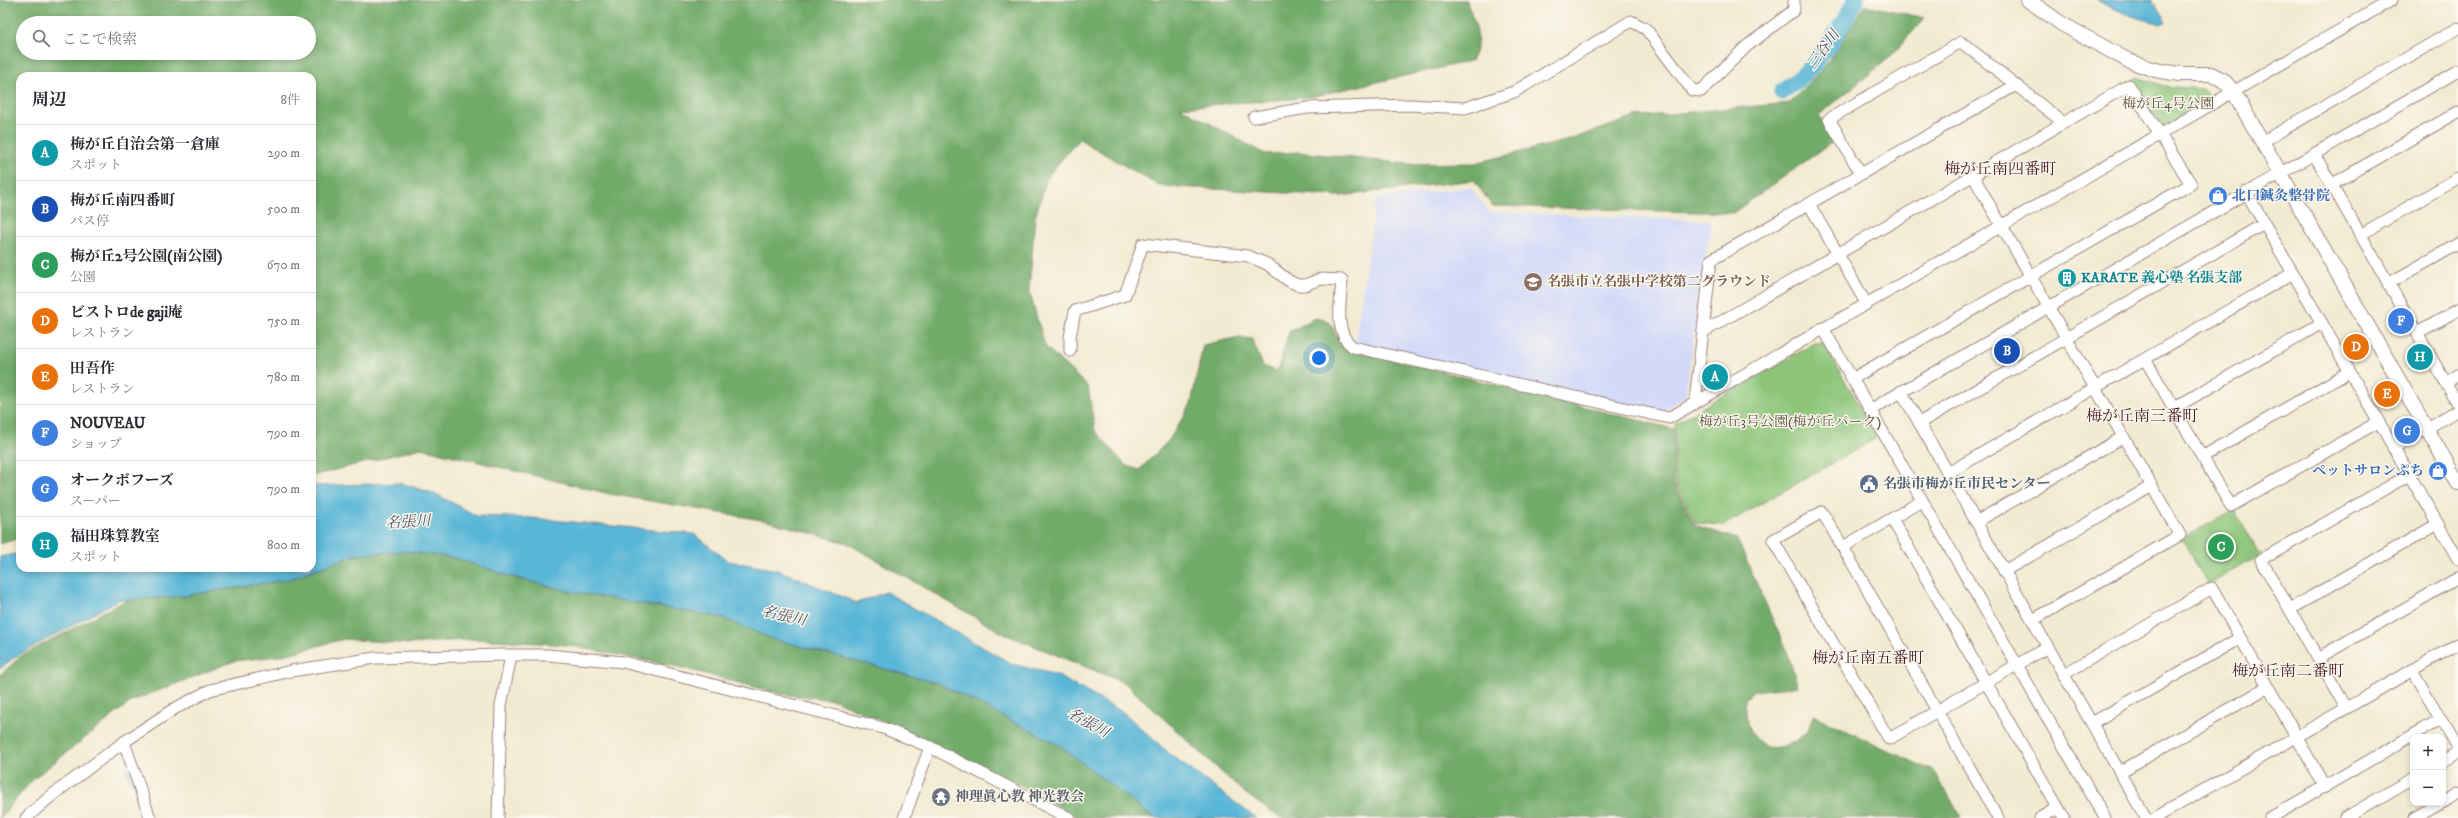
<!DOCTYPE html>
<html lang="ja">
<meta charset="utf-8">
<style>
:root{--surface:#fff;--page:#f2f2f3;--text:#2b2b33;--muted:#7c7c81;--line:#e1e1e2;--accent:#d1495b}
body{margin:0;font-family:"IM FELL DW Pica","Noto Serif JP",serif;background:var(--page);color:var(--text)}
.controls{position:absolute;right:12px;bottom:12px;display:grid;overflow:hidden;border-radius:8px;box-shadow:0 2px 6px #0003}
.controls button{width:36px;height:36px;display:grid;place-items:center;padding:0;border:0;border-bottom:1px solid var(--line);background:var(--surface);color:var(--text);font:20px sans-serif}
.you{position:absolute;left:1319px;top:358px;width:14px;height:14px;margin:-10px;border:3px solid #fff;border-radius:50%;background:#1a73e8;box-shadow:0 0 0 6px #1a73e833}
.badge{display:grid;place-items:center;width:26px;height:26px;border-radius:50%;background:var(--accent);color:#fff;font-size:13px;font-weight:700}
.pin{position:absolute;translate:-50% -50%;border:2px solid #fff;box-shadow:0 1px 4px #0006}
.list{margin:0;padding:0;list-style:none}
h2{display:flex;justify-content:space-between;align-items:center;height:52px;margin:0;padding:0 16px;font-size:17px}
h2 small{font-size:13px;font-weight:400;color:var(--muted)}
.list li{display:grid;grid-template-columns:26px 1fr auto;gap:12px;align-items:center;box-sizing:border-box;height:56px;padding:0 16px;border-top:1px solid var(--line)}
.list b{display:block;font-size:15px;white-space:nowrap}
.list p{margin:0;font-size:13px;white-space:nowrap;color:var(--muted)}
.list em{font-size:13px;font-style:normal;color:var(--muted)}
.icon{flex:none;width:22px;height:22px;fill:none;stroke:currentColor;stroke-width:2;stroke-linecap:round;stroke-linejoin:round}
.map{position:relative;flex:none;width:2458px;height:818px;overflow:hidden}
.search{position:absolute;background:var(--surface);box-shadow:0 2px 6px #0003;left:16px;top:16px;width:300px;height:44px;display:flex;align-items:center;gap:10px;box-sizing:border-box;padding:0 14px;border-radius:22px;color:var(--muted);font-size:15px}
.panel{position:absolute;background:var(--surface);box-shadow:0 2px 6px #0003;left:16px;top:72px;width:300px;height:500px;border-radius:12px}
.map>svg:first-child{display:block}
.built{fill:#d2d9f9}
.green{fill:#8cc579;stroke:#6b7252}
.forest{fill:#71aa69;stroke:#5e644a;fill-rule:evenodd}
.water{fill:#59b6d7;stroke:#526a81}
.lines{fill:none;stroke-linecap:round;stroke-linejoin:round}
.stream{stroke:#59b6d7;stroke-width:3}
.river{stroke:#59b6d7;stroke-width:17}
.minor-casing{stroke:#9e847e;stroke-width:13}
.tertiary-casing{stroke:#9e847e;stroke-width:16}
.minor{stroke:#fff;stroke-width:11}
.tertiary{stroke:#fff;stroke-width:14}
.labels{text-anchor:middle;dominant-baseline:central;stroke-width:3;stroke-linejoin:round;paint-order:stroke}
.park-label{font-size:14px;fill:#5e5142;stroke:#fbf7ec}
.shop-label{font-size:14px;font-weight:bold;fill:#366cbe;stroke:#fbf7ec;text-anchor:start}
.culture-label{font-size:14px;font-weight:bold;fill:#0d838f;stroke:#fbf7ec;text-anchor:start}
.education-label{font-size:14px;font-weight:bold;fill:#785e54;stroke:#fbf7ec;text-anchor:start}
.service-label{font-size:14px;font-weight:bold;fill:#4e5e75;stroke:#fbf7ec;text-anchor:start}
.worship-label{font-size:14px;font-weight:bold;fill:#5b616d;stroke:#fbf7ec;text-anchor:start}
.water-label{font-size:15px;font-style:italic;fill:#4f5467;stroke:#fbf7ec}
.quarter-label{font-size:16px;fill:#4a1f2b;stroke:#fbf7ec}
</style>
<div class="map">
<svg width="2458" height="818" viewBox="0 0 2458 818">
<rect width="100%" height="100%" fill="#fbf7ec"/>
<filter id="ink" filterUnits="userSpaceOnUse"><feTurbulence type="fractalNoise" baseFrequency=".025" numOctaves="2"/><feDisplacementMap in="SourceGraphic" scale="8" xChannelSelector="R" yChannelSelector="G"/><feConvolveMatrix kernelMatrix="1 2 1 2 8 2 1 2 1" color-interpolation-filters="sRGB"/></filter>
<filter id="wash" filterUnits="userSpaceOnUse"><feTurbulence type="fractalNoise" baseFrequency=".012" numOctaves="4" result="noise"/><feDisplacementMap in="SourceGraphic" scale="16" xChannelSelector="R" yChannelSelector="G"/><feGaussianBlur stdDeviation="0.9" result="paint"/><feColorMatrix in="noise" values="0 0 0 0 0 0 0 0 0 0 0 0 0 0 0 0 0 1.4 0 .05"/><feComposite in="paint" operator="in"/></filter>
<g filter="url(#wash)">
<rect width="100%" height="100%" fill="#f2ead1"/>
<!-- built -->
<polygon class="built" points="1470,187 1489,212 1711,221 1685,397 1656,414 1355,343 1376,199"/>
<!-- green -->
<g class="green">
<polygon points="2137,77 2164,86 2202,89 2211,99 2168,125 2160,123 2132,80"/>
<polygon points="1815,343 1823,343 1878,437 1724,525 1696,523 1675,483 1675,423"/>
<polygon points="2234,510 2260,555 2208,585 2182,539"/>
</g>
<!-- forest -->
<g class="forest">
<path d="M0,0H1466C1475,24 1484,38 1471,61L1306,98L1180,107L1265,154L1299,152L1408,164L1476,163L1569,140L1635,117L1790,103L1829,61L1865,5L1925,18L1889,58L1819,115L1834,141L1733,213L1492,206L1474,180L1340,196L1159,186L1079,139L1047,177L1035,218L1029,290L1045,346L1088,387L1095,431L1125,465L1139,470L1169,440L1191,404L1203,345L1239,337L1252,339L1263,366L1277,372L1289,332L1315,318L1329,321L1343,347L1674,429L1673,483L1695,525L1737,539L1787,652L1798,686L1754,691L1745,699L1747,724L1756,739L1766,747L1781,748L1796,741L1808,731L1813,715L1935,772L1962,818H1280L1242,791L1125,683L1002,633L847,543L767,521L610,494L421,448L312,476V76H20V538L0,544ZM23,23H309V53H23Z"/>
<polygon points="405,551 456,558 509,576 573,592 720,617 773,639 938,683 1059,745 1154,818 1079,818 1019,784 835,700 780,694 683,668 567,645 477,639 409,644 344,639 280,656 234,661 132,701 33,779 0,818 0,675 21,656 126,600 183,596 289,579 354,555"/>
</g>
<!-- water -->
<g class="water">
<path d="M2097,0H2153L2166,22C2154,27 2108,7 2097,0Z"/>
<polygon points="400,483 436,494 477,516 532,518 694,534 728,561 778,570 857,603 886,592 1012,664 1056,675 1124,713 1172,756 1256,818 1154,818 1059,745 938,683 773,639 720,617 573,592 509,576 456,558 405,551 354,555 289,579 183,596 126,600 120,599 13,658 0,669 0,557 20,553 20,568 312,568 312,486"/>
</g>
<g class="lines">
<!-- stream -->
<polyline class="stream" points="127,769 133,784"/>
<!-- river -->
<path class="river" d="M1782,92C1817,68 1836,36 1856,0"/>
</g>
</g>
<g filter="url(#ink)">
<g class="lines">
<!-- minor casing -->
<g class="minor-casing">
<g id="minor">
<polyline points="1254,117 1307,108 1409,105 1465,108 1514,92 1631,21 1646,29 1692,90 1701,91 1747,46 1794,10 1794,0"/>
<polyline points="2262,142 2458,28"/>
<polyline points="2314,154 2458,404"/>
<polyline points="1861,174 1829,119 1961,42 2064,123"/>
<polyline points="1973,176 2180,535 2033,620"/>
<polyline points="2331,185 2458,112"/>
<polyline points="2246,192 2458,559"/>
<polyline points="1809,204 1866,303"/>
<polyline points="2360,235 2458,178"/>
<polyline points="2388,284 2458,244"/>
<polyline points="1823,328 2105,818"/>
<polyline points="1703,332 2129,85 2191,184 1852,379"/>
<polyline points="2417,333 2458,310"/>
<path d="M1070,351V337L1075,311L1125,295L1143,244L1248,256L1267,264L1289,281L1298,285H1305L1320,279L1342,280C1341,301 1333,333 1353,347L1669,418L2392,0"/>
<polyline points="2145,359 2231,506 2378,422"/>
<polyline points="2445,383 2458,375"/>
<polyline points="1901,391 2146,818"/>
<polyline points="1695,402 1711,260 2016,85"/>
<polyline points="2174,408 2322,323"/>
<polyline points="1870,410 2458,71"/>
<polyline points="1919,423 2264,224"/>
<polyline points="2393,448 2458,410"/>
<polyline points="2202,457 2349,372"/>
<polyline points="1948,473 2293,273"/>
<polyline points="1892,519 2064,818"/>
<polyline points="1976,522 2123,437"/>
<polyline points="1843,547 1922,501"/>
<polyline points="2004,571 2152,486"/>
<polyline points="2290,609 2438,524"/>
<polyline points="2318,658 2458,578"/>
<polyline points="2412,670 2458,749"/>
<polyline points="2064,674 2212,588 2325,787"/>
<polyline points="2346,707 2261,560 2409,475"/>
<polyline points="2092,723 2240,638"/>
<polyline points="124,742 150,818"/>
<polyline points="2443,761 2458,752"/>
<polyline points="2120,772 2268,687"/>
<polyline points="2443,802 2458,793"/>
<polyline points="26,818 51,796 124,742 174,709 210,690 291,671 375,658 504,655 548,655 623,662 883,728 930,747 1069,818"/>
<polyline points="498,818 501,706 511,656"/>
<polyline points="904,818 930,747"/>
<path d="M1998,818C1940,716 1882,613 1822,512L1773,540L1889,739C1942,708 1995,677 2048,647"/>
<polyline points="2040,818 2058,808"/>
<polyline points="2155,818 2458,644"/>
<polyline points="2270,818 2441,719"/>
<polyline points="2345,818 2413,778"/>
<polyline points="2415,818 2441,803"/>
</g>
</g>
<!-- tertiary casing -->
<g class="tertiary-casing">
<polyline id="tertiary" points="2028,0 2062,24 2129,61 2155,70 2180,74 2211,74 2223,80 2233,91 2458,483"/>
</g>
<!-- minor -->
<use href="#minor" class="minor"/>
<!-- tertiary -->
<use href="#tertiary" class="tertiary"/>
</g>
</g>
<!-- icons -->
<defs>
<g id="shop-disc" transform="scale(1)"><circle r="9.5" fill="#3f7fe0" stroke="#fbf7ec"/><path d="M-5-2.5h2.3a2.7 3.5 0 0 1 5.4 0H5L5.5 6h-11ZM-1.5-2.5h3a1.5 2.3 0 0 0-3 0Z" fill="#fff"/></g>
<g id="building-disc" transform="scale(1)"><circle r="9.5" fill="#0f9aa8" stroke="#fbf7ec"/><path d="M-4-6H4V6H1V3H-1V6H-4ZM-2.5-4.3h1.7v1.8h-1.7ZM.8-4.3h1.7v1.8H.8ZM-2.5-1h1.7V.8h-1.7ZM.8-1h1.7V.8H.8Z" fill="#fff"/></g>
<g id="school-disc" transform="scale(1)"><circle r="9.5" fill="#8d6e63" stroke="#fbf7ec"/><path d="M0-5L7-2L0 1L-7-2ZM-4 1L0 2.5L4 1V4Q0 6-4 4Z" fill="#fff"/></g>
<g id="civic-disc" transform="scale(1)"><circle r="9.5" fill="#5c6f8a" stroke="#fbf7ec"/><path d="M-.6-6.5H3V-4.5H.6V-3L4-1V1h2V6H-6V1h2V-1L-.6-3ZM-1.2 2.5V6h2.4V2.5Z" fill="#fff"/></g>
<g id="temple-disc" transform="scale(1)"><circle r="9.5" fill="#6b7280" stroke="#fbf7ec"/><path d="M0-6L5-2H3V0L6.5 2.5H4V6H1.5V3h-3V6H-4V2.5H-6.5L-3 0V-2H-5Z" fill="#fff"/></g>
</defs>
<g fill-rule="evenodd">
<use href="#shop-disc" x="2218" y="196"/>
<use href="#building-disc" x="2067" y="278"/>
<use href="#school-disc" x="1533" y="282"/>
<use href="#shop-disc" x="2438" y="471"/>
<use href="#civic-disc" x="1869" y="484"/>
<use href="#temple-disc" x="941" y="797"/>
</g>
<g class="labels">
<!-- park labels -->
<g class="park-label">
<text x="2168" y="104">梅が丘4号公園</text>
<text x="1790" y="422">梅が丘3号公園(梅が丘パーク)</text>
</g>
<!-- shop labels -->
<g class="shop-label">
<text x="2232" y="196">北口鍼灸整骨院</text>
<text x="2424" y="471" text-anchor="end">ペットサロンぷち</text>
</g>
<!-- culture labels -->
<g class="culture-label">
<text x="2081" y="278">KARATE 義心塾 名張支部</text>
</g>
<!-- education labels -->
<g class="education-label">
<text x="1547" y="282">名張市立名張中学校第二グラウンド</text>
</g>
<!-- service labels -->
<g class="service-label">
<text x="1883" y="484">名張市梅が丘市民センター</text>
</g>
<!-- worship labels -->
<g class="worship-label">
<text x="955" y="797">神理眞心教 神光教会</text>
</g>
<!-- water labels -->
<g class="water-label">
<text transform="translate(1823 50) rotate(-54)">三谷川</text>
<text transform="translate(408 522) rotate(-3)">名張川</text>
<text transform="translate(784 616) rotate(13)">名張川</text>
<text transform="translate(1088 723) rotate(29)">名張川</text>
</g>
<!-- quarter labels -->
<g class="quarter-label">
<text x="2000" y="169">梅が丘南四番町</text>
<text x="2142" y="416">梅が丘南三番町</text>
<text x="1868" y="658">梅が丘南五番町</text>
<text x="2288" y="671">梅が丘南二番町</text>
</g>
</g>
</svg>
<div class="controls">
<button>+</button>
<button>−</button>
</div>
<div class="you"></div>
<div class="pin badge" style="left:1715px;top:377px;background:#0f9aa8">A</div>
<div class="pin badge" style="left:2007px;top:351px;background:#1a4fb4">B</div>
<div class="pin badge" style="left:2221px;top:547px;background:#2e9e5b">C</div>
<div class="pin badge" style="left:2356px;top:347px;background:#e8710a">D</div>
<div class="pin badge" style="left:2387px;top:394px;background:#e8710a">E</div>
<div class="pin badge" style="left:2401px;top:321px;background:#3f7fe0">F</div>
<div class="pin badge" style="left:2407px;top:431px;background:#3f7fe0">G</div>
<div class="pin badge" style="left:2420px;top:357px;background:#0f9aa8">H</div>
<div class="search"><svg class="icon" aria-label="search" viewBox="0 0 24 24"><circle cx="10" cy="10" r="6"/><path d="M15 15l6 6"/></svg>ここで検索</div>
<section class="panel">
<h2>周辺<small>8件</small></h2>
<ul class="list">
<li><span class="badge" style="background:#0f9aa8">A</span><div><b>梅が丘自治会第一倉庫</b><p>スポット</p></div><em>290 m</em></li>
<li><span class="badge" style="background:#1a4fb4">B</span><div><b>梅が丘南四番町</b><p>バス停</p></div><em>500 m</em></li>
<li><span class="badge" style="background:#2e9e5b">C</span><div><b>梅が丘2号公園(南公園)</b><p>公園</p></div><em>670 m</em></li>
<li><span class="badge" style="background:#e8710a">D</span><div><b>ビストロde gaji庵</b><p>レストラン</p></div><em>750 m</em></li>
<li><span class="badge" style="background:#e8710a">E</span><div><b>田吾作</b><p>レストラン</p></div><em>780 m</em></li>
<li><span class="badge" style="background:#3f7fe0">F</span><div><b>NOUVEAU</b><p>ショップ</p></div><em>790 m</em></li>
<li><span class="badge" style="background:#3f7fe0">G</span><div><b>オークボフーズ</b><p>スーパー</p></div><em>790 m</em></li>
<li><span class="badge" style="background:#0f9aa8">H</span><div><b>福田珠算教室</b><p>スポット</p></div><em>800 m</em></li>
</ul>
</section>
</div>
